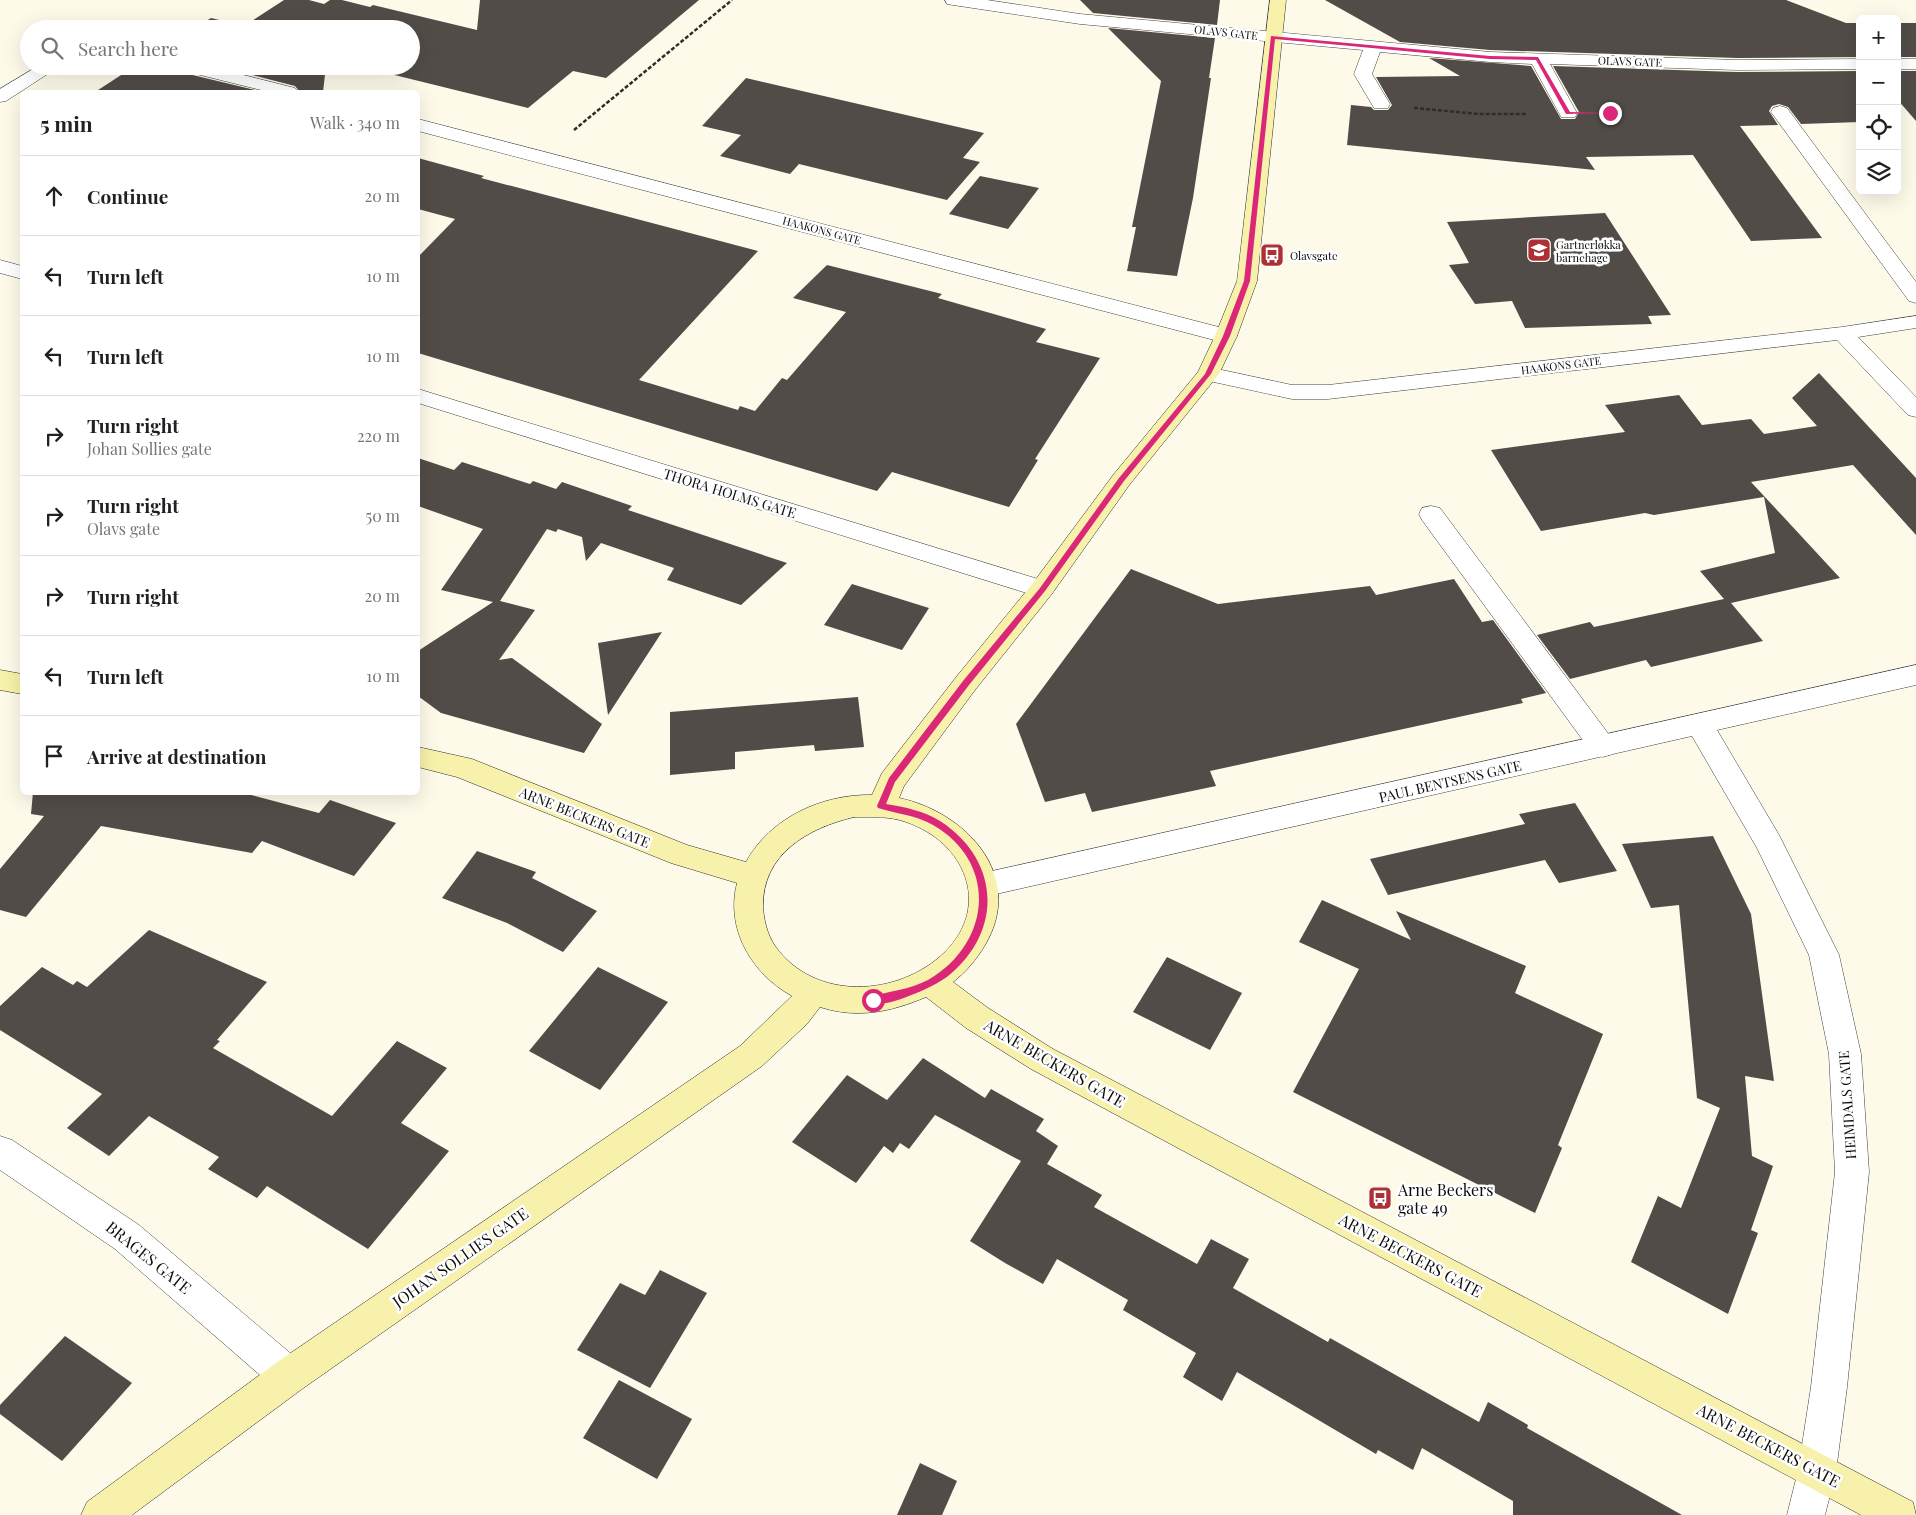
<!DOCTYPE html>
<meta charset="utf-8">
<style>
:root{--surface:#fff;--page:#f2f2f2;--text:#202124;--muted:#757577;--line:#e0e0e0}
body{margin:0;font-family:"Playfair Display",serif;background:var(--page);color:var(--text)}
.controls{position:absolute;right:15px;top:15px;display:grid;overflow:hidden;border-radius:8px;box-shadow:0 5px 20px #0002}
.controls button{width:45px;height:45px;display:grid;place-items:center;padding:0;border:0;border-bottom:1px solid var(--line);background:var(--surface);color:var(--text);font:25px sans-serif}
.stop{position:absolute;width:15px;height:15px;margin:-11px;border:4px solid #db2777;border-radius:50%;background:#fff}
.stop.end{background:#db2777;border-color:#fff;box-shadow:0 1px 5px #0008}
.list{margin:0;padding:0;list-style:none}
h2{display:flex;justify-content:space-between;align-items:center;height:65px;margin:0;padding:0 20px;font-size:21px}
h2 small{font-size:16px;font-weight:400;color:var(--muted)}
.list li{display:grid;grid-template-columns:32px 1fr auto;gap:15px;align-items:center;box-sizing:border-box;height:80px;padding:0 20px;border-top:1px solid var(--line)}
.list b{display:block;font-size:19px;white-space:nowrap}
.list p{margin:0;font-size:16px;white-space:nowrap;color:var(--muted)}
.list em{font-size:16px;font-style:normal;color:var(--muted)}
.icon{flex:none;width:28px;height:28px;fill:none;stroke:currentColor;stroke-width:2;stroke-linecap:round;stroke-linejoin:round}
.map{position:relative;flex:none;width:1916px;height:1515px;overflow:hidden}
.search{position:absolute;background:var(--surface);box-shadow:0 5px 20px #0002;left:20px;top:20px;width:400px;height:55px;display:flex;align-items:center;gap:12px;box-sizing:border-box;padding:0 18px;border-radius:28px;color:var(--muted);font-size:19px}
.panel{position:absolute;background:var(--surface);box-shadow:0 5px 20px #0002;left:20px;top:90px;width:400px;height:705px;border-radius:8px}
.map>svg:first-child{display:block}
.building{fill:#524c48}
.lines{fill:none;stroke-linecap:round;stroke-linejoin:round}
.service-casing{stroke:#3e3e3e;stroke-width:1}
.minor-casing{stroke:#3e3e3e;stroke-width:1}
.secondary-casing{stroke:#2d2d2d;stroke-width:1}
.path{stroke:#2d2d2d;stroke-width:2.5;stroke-dasharray:4 2;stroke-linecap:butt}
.service{fill:#fff;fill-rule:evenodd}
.minor{fill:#fff;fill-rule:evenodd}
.secondary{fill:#f7f1ab;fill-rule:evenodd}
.route{fill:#db2777}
.labels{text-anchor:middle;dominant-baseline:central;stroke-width:5;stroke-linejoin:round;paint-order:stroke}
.far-street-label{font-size:11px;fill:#0b0b0b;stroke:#fff}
.far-poi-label{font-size:11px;fill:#0b0b0b;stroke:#fff;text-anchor:start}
.street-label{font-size:14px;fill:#0b0b0b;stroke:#fff}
.near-street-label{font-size:16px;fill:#0b0b0b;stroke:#fff}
.near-poi-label{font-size:16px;fill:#0b0b0b;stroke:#fff;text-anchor:start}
</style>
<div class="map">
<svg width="1916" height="1515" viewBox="0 0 1916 1515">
<rect width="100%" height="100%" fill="#fdfaea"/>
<!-- building -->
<g class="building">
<polygon points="284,0 309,0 324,4 330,0 342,0 370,7 373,5 477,30 480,0 699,0 606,78 573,71 528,108 358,66 411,66 411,29 194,29 211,18 244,26"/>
<polygon points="1080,0 1220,0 1217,25 1093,13"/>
<polygon points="1325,0 1786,0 1846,23 1860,23 1860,57 1737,58 1490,50 1400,42"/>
<rect x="1897" y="23" width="19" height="34"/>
<polygon points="1108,28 1215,38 1209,78 1211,78 1193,198 1177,276 1127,271 1136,227 1132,227 1161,81"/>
<polygon points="1429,58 1531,66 1561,119 1575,119 1579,112 1553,66 1737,72 1860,71 1860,122 1801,124 1788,107 1779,104 1772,106 1769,111 1778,125 1740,126 1822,238 1751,241 1693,155 1586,157 1595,170 1347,145 1351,105 1371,107 1374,110 1388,110 1392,105 1376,77 1460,76"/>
<polygon points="135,66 175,66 180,72 263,92 95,92"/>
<polygon points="217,66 326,66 323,92 300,92 295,86"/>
<polygon points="1897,71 1916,71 1916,121 1897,99"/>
<polygon points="746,78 984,133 963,158 980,162 947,200 799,164 790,174 720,156 741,135 702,126"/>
<polygon points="418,158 484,176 481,178 758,251 639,380 738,410 740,406 755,411 782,378 787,380 846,312 793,298 827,265 942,294 938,298 1046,329 1036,342 1100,358 1035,459 1038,460 1009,507 892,472 877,491 418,353 418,257 455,219 418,209"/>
<polygon points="980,176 1039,188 1008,229 949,214"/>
<polygon points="1605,213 1671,315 1648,316 1652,324 1525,328 1512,301 1475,304 1449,265 1469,263 1447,222"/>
<polygon points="1819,373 1916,478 1916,535 1853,465 1751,482 1840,578 1731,603 1763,641 1651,667 1646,660 1570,679 1537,635 1590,622 1594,627 1724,599 1700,571 1775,553 1764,497 1654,515 1645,513 1541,531 1491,450 1625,432 1605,405 1679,395 1702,425 1751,419 1764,434 1817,426 1792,398"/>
<polygon points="418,458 454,470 462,462 530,484 533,481 556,489 562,482 632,506 628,510 787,563 741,605 667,580 674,568 601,543 586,561 582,537 558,529 556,532 547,529 500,601 535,610 499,660 512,658 602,724 584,753 441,713 418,696 418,651 493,602 441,590 483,529 418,506"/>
<polygon points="1131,569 1218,604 1370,586 1376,595 1454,579 1482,622 1493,620 1546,693 1521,699 1523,703 1210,771 1216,786 1092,812 1085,793 1045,802 1016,724"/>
<polygon points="852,584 929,608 902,650 824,625"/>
<polygon points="662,632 608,715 598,643"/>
<polygon points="858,697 864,747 815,751 814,745 735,752 735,769 670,775 670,712"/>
<polygon points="33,792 240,792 319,813 330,800 396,823 354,876 262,841 252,853 101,826 26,917 0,910 0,869 44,816 31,814"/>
<polygon points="1575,803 1617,871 1559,883 1545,860 1388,895 1370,859 1525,824 1519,814"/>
<polygon points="1713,836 1751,914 1774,1081 1745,1076 1752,1156 1773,1166 1751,1230 1758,1233 1728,1314 1631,1262 1658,1196 1681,1208 1720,1108 1697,1098 1679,905 1651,908 1622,844"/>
<polygon points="477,851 536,872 532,878 597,911 563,952 507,923 442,898"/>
<polygon points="1322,900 1411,940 1396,911 1526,966 1515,993 1603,1034 1558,1145 1562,1148 1535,1213 1293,1092 1359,969 1299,942"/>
<polygon points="149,930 267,982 217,1040 220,1041 213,1048 332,1116 397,1041 447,1068 401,1123 449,1151 368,1249 267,1186 257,1198 208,1169 219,1157 149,1116 109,1156 67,1128 102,1094 0,1030 0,1006 42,967 73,985 77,981 87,987"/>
<polygon points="1167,957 1242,993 1210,1050 1133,1012"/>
<polygon points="598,967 668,1002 600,1090 529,1051"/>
<polygon points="923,1058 985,1098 991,1089 1044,1119 1036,1131 1058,1146 1047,1164 1102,1195 1094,1207 1197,1264 1211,1239 1249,1259 1233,1288 1328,1342 1330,1338 1479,1422 1488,1402 1528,1425 1527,1428 1682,1515 1513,1515 1513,1501 1422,1448 1413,1470 1378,1450 1376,1454 1237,1372 1222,1401 1183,1377 1196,1353 1123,1310 1128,1300 1057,1259 1043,1284 1005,1263 970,1241 1021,1161 935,1115 909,1149 900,1143 893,1153 884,1146 856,1183 792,1142 847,1075 887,1100"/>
<polygon points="660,1270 707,1293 650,1388 577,1350 620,1283 645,1295"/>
<polygon points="65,1336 132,1383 62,1461 0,1414 0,1405"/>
<polygon points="619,1380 692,1419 657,1479 583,1438"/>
<polygon points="920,1463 957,1481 942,1515 897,1515"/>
</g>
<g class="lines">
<!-- service casing -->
<g class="service-casing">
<g id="service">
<polygon points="1780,106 1787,108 1916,282 1916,303 1909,301 1771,112 1773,108"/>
<polygon points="1431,506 1440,508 1613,740 1617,747 1613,754 1603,757 1593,754 1422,520 1419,514 1422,508"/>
</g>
</g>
<!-- minor casing -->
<g class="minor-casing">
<g id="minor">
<polygon points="945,0 987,0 1080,14 1490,52 1737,60 1860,59 1860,69 1737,70 1550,64 1577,113 1575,117 1561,117 1559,113 1532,64 1490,62 1380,52 1372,74 1390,104 1388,108 1374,108 1354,74 1363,50 1080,24 953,5 947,4"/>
<rect x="1897" y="59" width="19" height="10"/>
<polygon points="38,66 60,66 6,101 0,102 0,89"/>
<polygon points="177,66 208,66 295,88 298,92 269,92 180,70"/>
<polygon points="418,119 1234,331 1237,336 1234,341 1226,343 1218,341 418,131"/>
<polygon points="0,260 22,266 22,279 0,273"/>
<polygon points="1916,316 1916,328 1858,337 1916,397 1916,417 1908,415 1837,340 1328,399 1292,399 1200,379 1197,374 1200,369 1208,367 1292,385 1328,385 1842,327"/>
<polygon points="418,389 1051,583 1055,589 1051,595 1042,598 1033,595 418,403"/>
<polygon points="1916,665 1916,685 1717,730 1779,835 1839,955 1861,1054 1869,1172 1847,1387 1836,1471 1825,1515 1787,1515 1798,1471 1811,1387 1835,1172 1829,1054 1809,955 1757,848 1692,736 983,897 973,893 968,885 973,877 983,873"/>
<polygon points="0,1136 12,1140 139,1225 302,1363 307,1376 302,1389 289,1394 276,1389 115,1249 0,1170"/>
</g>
</g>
<!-- secondary casing -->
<g class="secondary-casing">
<g id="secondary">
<path d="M1270,0H1286L1257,281L1237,336L1219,374L1130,484L1051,595L975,690L904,786L899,798C966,812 1026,876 985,945C977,959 966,972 953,982L988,1008L1053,1049L1913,1502L1916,1515H1861L1031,1069L966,1028L926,997C891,1012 857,1019 820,1007L807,1024L762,1066L302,1389L132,1515H81L87,1502L276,1363L740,1046L792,996C752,974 725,929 737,883L671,863L457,777L418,767V747L472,759L687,845L746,862C770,818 822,794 872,795L882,773L957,676L1033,583L1114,474L1198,372L1215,336L1237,281ZM854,817C871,817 890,816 906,822C965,842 992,905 945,952C899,997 815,1002 775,946C767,934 764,920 763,907C762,854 808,828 854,817Z"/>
<polygon points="0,670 22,674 22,694 0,690"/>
</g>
</g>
<!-- path -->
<g class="path">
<polyline points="1414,108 1479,114 1527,114"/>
<polyline points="1601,113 1610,113"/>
<polyline points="574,130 732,0"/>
</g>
<!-- service -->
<use href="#service" class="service"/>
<!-- minor -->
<use href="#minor" class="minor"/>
<!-- secondary -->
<use href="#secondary" class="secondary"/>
</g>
<!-- route -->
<path class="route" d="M1271,36L1490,56L1538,57L1570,112L1613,113L1566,114L1536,60L1490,59L1275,39L1250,281L1230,336L1211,374L1124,481L1045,591L969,685L895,782L886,804C905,807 924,811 940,821C996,857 1004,923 956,969C944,981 929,988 914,994C902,999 881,1007 870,1003V997C889,991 909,990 928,980C991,944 999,863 933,825C916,815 897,814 878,808L877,806L889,778L963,681L1040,588L1119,478L1205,374L1223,336L1244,281Z"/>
<!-- icons -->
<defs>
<g id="school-square" transform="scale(1.25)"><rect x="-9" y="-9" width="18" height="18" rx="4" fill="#ac3134" stroke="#fff"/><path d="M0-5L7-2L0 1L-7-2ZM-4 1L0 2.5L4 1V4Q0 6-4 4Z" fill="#fff"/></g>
<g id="bus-square" transform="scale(1.25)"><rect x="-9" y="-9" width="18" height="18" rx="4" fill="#ac3134" stroke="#fff"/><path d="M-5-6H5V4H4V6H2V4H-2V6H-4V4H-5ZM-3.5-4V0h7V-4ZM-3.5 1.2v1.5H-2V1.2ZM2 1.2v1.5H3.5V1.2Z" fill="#fff"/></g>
</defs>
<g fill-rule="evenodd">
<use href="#school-square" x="1539" y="250"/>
<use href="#bus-square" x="1272" y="255"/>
<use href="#bus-square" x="1380" y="1198"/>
</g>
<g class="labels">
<!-- far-street labels -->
<g class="far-street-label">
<text transform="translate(1226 32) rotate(6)">OLAVS GATE</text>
<text transform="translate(1630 61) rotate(2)">OLAVS GATE</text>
<text transform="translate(822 230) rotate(15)">HAAKONS GATE</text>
<text transform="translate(1561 365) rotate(-7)">HAAKONS GATE</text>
</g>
<!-- far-poi labels -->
<g class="far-poi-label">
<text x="1556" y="244">Gartnerløkka<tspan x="1556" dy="13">barnehage</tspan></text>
<text x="1290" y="255">Olavsgate</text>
</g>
<!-- street labels -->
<g class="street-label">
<text transform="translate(730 493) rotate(17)">THORA HOLMS GATE</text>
<text transform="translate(1450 781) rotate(-13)">PAUL BENTSENS GATE</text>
<text transform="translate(585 817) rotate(22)">ARNE BECKERS GATE</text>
<text transform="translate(1847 1105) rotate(-94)">HEIMDALS GATE</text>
</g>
<!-- near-street labels -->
<g class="near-street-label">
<text transform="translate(1055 1063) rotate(30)">ARNE BECKERS GATE</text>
<text transform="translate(1411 1255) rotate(28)">ARNE BECKERS GATE</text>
<text transform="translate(149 1257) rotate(39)">BRAGES GATE</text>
<text transform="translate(460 1257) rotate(-35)">JOHAN SOLLIES GATE</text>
<text transform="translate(1769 1445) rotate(28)">ARNE BECKERS GATE</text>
</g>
<!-- near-poi labels -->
<g class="near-poi-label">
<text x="1398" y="1189">Arne Beckers<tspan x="1398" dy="18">gate 49</tspan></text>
</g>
</g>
</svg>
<div class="controls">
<button>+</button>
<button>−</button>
<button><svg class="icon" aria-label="locate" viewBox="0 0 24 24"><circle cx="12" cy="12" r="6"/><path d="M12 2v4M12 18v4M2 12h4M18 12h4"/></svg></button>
<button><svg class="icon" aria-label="layers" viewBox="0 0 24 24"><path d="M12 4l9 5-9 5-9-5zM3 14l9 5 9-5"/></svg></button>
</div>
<div class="stop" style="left:873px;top:1000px"></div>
<div class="stop end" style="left:1610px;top:113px"></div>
<div class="search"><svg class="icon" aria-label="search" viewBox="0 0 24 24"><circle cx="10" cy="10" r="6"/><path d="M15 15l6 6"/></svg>Search here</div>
<section class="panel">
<h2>5 min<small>Walk · 340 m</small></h2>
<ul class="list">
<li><svg class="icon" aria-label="ahead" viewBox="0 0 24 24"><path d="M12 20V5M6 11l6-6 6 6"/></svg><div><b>Continue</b></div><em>20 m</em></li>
<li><svg class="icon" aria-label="left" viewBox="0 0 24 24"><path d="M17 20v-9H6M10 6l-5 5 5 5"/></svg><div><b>Turn left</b></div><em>10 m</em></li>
<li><svg class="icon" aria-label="left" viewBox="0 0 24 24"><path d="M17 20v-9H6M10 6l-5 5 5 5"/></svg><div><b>Turn left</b></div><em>10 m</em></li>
<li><svg class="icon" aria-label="right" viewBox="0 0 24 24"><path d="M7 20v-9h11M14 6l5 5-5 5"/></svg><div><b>Turn right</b><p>Johan Sollies gate</p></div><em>220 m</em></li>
<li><svg class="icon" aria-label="right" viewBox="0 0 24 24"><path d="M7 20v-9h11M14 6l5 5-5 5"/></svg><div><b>Turn right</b><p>Olavs gate</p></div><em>50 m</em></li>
<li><svg class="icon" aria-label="right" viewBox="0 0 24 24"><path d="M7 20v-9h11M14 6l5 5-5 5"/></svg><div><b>Turn right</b></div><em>20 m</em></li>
<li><svg class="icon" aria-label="left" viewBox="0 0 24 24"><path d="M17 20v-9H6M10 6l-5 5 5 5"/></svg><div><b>Turn left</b></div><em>10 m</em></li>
<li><svg class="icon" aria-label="arrive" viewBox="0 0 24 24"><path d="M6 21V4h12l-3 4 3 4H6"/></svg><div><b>Arrive at destination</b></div></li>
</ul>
</section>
</div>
